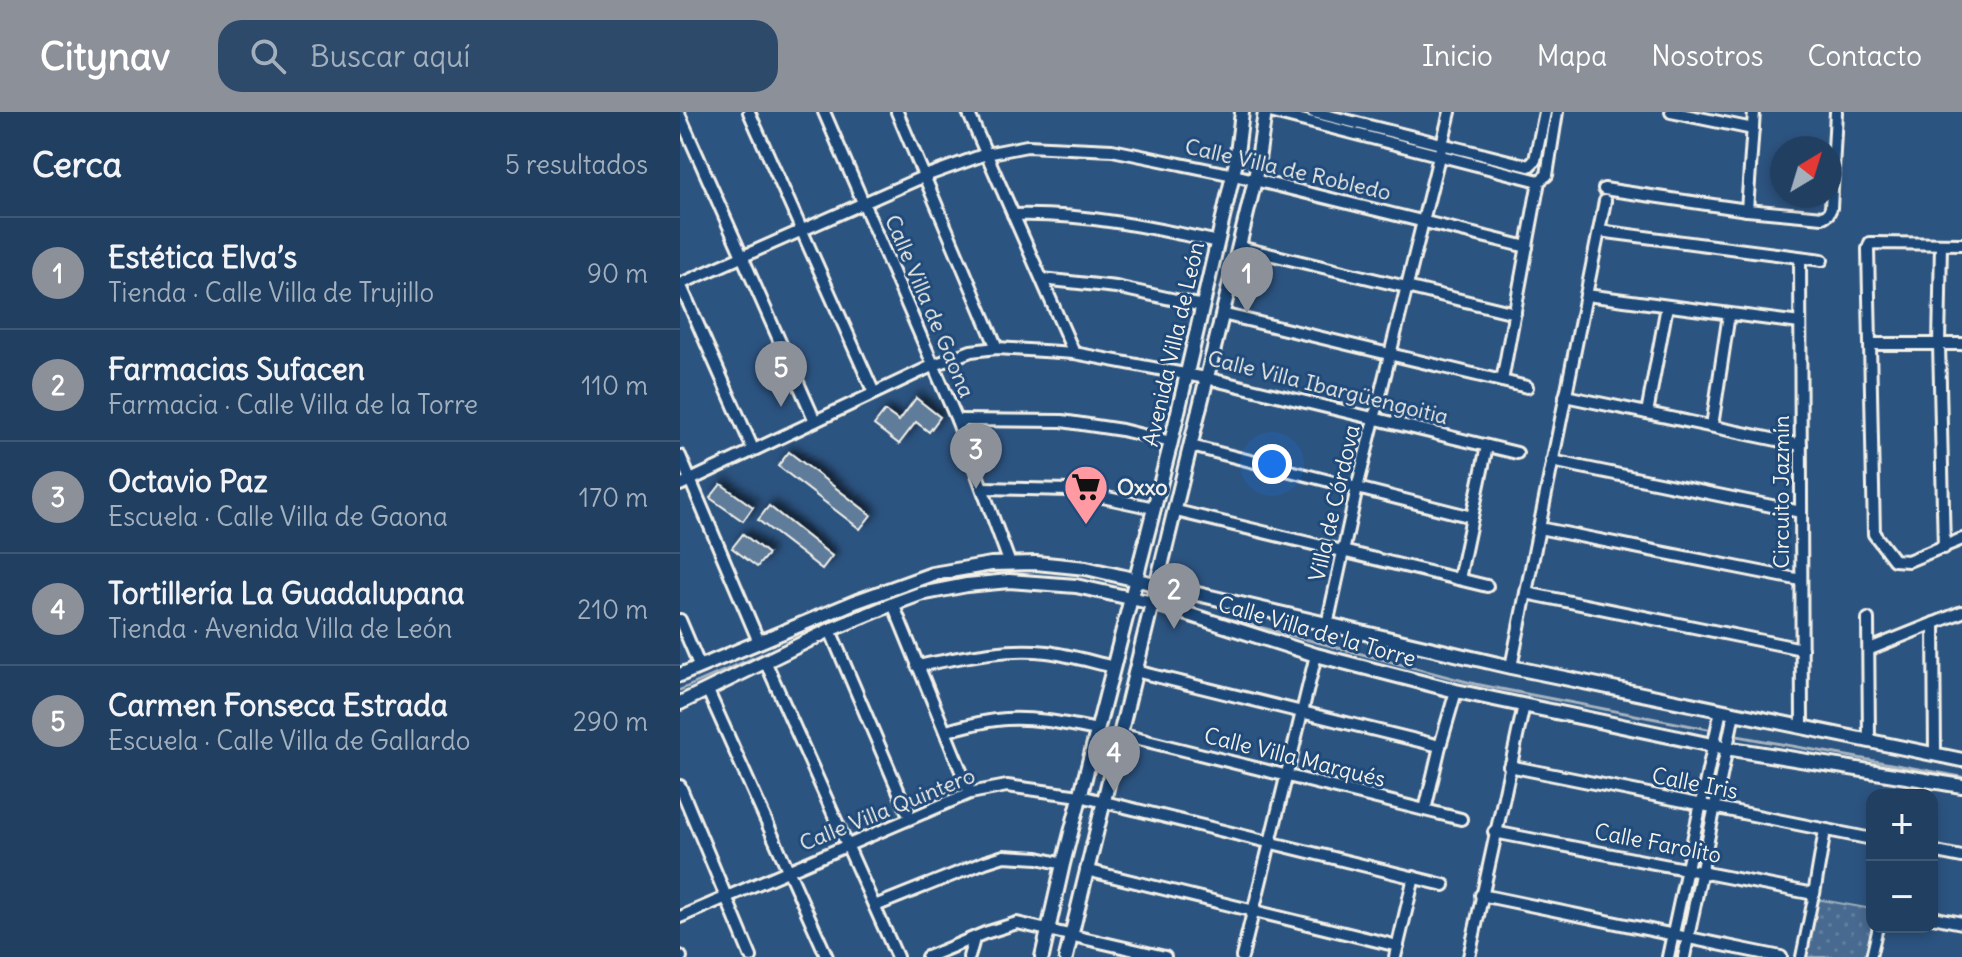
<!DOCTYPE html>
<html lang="es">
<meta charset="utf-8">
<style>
:root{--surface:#213f61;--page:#2d4a6a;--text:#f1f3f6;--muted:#a2afbd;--line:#3e5876;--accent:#8c9099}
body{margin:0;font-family:Delius,sans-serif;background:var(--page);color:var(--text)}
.controls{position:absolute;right:24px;bottom:24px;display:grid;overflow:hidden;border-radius:16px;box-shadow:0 4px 12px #0003}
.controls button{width:72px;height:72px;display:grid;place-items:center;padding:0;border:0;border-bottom:2px solid var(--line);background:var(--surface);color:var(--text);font:40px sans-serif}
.compass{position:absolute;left:1090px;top:24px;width:72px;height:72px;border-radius:50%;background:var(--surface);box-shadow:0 4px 12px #0003;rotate:38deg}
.you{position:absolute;left:592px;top:352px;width:28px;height:28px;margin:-20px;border:6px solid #fff;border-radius:50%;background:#1a73e8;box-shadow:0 0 0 12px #1a73e833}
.badge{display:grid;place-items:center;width:52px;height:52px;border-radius:50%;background:var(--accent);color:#fff;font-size:26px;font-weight:700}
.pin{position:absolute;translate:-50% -66px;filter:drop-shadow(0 2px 4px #0008)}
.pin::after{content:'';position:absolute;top:42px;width:28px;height:24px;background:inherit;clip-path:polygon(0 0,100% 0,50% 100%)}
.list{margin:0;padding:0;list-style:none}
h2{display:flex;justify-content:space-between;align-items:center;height:104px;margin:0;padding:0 32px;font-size:34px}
h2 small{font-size:26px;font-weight:400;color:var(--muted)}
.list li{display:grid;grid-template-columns:52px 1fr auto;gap:24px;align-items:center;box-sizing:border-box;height:112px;padding:0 32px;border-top:2px solid var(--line)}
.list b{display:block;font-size:30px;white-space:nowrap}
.list p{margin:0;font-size:26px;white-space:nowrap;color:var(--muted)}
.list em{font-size:26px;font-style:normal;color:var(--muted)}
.icon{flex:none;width:44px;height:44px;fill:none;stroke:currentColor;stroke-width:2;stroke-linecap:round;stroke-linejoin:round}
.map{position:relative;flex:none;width:1282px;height:845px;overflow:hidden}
header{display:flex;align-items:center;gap:48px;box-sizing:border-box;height:112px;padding:0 40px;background:var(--accent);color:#fff}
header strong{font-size:38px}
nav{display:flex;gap:44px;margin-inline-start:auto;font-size:28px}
.search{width:560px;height:72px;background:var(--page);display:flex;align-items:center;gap:20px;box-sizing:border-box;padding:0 28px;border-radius:24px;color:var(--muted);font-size:30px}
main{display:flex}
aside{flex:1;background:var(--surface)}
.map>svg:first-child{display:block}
.grass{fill:url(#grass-dots);stroke:#9eaebc;stroke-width:2}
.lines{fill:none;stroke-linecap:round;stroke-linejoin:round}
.stream{stroke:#a7b4c0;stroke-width:3}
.building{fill:#5e7b9a;stroke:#f4f1e8;stroke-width:2;filter:url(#shadow)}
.pedestrian-casing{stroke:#f4f1e8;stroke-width:14}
.minor-casing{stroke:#f4f1e8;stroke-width:16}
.tertiary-casing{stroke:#f4f1e8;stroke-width:18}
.pedestrian{stroke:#1f4a7a;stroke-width:8}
.minor{stroke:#1f4a7a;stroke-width:10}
.tertiary{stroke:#1f4a7a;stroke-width:12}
.labels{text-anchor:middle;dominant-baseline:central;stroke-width:6;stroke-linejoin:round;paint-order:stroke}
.street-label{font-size:22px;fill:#f4f1e8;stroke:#1f4a7a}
.poi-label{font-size:22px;font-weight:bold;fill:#f4f1e8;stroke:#1f4a7a;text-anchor:start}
</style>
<header>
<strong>Citynav</strong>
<div class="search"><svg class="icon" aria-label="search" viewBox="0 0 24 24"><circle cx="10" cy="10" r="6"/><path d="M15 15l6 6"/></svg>Buscar aquí</div>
<nav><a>Inicio</a><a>Mapa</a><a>Nosotros</a><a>Contacto</a></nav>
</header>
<main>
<aside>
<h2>Cerca<small>5 resultados</small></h2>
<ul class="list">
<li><span class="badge">1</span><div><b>Estética Elva’s</b><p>Tienda · Calle Villa de Trujillo</p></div><em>90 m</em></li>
<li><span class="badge">2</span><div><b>Farmacias Sufacen</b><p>Farmacia · Calle Villa de la Torre</p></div><em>110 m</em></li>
<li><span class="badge">3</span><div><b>Octavio Paz</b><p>Escuela · Calle Villa de Gaona</p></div><em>170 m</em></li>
<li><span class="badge">4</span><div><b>Tortillería La Guadalupana</b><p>Tienda · Avenida Villa de León</p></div><em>210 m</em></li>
<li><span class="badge">5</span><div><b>Carmen Fonseca Estrada</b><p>Escuela · Calle Villa de Gallardo</p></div><em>290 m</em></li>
</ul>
</aside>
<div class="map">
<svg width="1282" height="845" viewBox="0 0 1282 845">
<defs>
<pattern id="grass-dots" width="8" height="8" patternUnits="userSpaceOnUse" patternTransform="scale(2)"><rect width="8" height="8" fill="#496b90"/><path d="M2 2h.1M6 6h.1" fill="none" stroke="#6481a0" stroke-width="1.8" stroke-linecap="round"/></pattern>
<filter id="shadow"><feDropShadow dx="5.5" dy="-5.5" stdDeviation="4" flood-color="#0009"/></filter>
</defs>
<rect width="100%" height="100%" fill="#2c5481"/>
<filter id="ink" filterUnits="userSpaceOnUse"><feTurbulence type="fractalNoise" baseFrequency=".0125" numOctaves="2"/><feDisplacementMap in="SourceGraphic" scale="16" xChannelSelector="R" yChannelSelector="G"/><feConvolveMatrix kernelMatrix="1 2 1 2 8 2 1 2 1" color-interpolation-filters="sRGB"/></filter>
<g filter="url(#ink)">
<!-- grass -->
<polygon class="grass" points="1131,786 1192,797 1192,815 1200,815 1195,845 1120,845"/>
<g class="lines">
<!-- stream -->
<g class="stream">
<polyline points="339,464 375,466"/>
<polyline points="526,501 795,572 1028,617"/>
<polyline points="0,578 121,525"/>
<polyline points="1057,624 1282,665"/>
</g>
</g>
<!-- building -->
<g class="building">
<polygon points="236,286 260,305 249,320 236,310 219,332 194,313 205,299 219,309"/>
<polygon points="109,340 191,403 180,417 98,354"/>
<polygon points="41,372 73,395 63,409 30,386"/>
<polygon points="89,394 152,444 142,457 78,408"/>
<polygon points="63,422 88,442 77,455 52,436"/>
</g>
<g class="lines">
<!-- pedestrian casing -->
<g class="pedestrian-casing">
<g id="pedestrian">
<polyline points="1121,845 1134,782"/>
<polyline points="1191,845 1198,815"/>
</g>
</g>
<!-- minor casing -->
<g class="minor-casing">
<g id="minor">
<polyline points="69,0 194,281"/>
<polyline points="144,0 277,308 330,452"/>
<polyline points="217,0 317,236"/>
<polyline points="288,0 394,241"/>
<polyline points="590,0 859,69"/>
<polyline points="633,0 849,54 855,48 865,0"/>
<polyline points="991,0 1073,17"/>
<polyline points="0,4 135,309"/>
<polyline points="924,77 1067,98 1143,105 1148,102 1151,96 1156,0"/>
<polyline points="1067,98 1074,0"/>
<path d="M333,103C403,101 470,115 538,130"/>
<polyline points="919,119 1142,148"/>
<polyline points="1261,132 1259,232 1264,436"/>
<polyline points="1282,132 1190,131 1188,137 1194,422 1214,448 1228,449 1282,427"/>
<polyline points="559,135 835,201"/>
<polyline points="1120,146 1122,615"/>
<polyline points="362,167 436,175 523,194"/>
<polyline points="0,172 245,64 306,42 347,34 432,38 554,63 847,135"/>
<polyline points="0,172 73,337"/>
<polyline points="906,183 1120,211"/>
<polyline points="542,202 847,275"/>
<polyline points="1190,232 1282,232"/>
<polyline points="822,269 859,69 867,63 877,0"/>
<polyline points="885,284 1121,333"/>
<polyline points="967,301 987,194"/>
<polyline points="277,308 382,309 442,318 491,330"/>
<polyline points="1032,314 1049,202"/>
<polyline points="511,334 792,405"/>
<polyline points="0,344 79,530"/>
<polyline points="872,349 1121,400"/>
<polyline points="0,373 254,253 291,239 317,236 394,241 526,266 837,341"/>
<polyline points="303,376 390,378 474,396"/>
<polyline points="496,399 807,474"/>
<polyline points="859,416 1121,468"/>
<polyline points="779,467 807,334"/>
<polyline points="846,481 1122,537"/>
<polyline points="213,492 290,681"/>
<polyline points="1188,507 1189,629"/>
<polyline points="0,508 20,555"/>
<polyline points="1254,511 1255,642"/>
<polyline points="647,513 677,376 770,0"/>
<polyline points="150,518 230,706"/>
<polyline points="1190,537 1282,500"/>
<polyline points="86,551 217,845"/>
<path d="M237,554C279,546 323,535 367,540C389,543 412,550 434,555"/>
<polyline points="831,555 925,89"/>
<polyline points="455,559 760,634"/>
<polyline points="28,579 147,845"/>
<path d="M266,619C282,615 299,610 316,608C350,604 383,611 417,618"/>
<polyline points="439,622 781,707"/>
<polyline points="829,654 1192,727"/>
<polyline points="0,674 71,845"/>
<polyline points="745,698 760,634 776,579"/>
<polyline points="814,720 1134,782 1145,718"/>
<polyline points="1252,739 1282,745"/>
<polyline points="406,758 718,834"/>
<polyline points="801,783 1101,845"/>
<polyline points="195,794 305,750 324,744 358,746 383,752"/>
<polyline points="0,805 290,681 327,674 400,684 764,773"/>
<polyline points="1252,805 1282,811"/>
<polyline points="0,844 1,845"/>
<polyline points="247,845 305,821 337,811 485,845"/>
<polyline points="289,845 294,827"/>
<polyline points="562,845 636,543"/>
<polyline points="715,845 734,765"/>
<polyline points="789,845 844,593"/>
<polyline points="988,845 1041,598"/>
<polyline points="1004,845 1054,601"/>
</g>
</g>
<!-- tertiary casing -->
<g class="tertiary-casing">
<g id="tertiary">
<polyline points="0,563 177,489 252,462 311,452 356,451 406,456 831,555 1282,648"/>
<polyline points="0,591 150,518 213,492 240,482 287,473 329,469 396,474 473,491 636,543 776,579 1046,636 1282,674"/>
<polyline points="362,845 383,752 491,330 556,50 562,0"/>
<polyline points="386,845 575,68 585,0"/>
</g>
</g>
<!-- pedestrian -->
<use href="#pedestrian" class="pedestrian"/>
<!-- minor -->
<use href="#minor" class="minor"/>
<!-- tertiary -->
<use href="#tertiary" class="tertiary"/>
</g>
</g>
<!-- icons -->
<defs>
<g id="supermarket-pin" transform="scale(2.3)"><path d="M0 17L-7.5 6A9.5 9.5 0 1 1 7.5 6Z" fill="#ff9aa2" stroke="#1f4a7a"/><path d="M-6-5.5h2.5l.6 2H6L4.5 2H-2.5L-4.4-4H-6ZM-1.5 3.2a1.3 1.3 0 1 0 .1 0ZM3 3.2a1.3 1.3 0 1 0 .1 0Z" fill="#111"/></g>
</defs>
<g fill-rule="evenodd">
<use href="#supermarket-pin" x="406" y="375"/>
</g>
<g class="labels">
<!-- street labels -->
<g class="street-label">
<text transform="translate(608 57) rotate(13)">Calle Villa de Robledo</text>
<text transform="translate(250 194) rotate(67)">Calle Villa de Gaona</text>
<text transform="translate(493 232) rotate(-77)">Avenida Villa de León</text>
<text transform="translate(648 275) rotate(14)">Calle Villa Ibargüengoitia</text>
<text transform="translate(1101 380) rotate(-90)">Circuito Jazmín</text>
<text transform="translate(654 391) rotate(-77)">Villa de Córdova</text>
<text transform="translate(637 519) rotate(16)">Calle Villa de la Torre</text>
<text transform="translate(615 645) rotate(14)">Calle Villa Marqués</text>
<text transform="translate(1015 671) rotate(11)">Calle Iris</text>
<text transform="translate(207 697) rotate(-22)">Calle Villa Quintero</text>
<text transform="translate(978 731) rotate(11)">Calle Farolito</text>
</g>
<!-- poi labels -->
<g class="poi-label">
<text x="437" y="375">Oxxo</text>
</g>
</g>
</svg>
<div class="controls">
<button>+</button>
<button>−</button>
</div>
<svg class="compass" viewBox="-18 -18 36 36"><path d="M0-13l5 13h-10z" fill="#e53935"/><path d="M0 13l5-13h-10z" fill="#a2afbd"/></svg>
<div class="you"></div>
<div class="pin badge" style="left:567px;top:201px">1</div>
<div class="pin badge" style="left:494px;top:517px">2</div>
<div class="pin badge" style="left:296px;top:377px">3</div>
<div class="pin badge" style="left:434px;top:680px">4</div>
<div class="pin badge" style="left:101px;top:295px">5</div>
</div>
</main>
